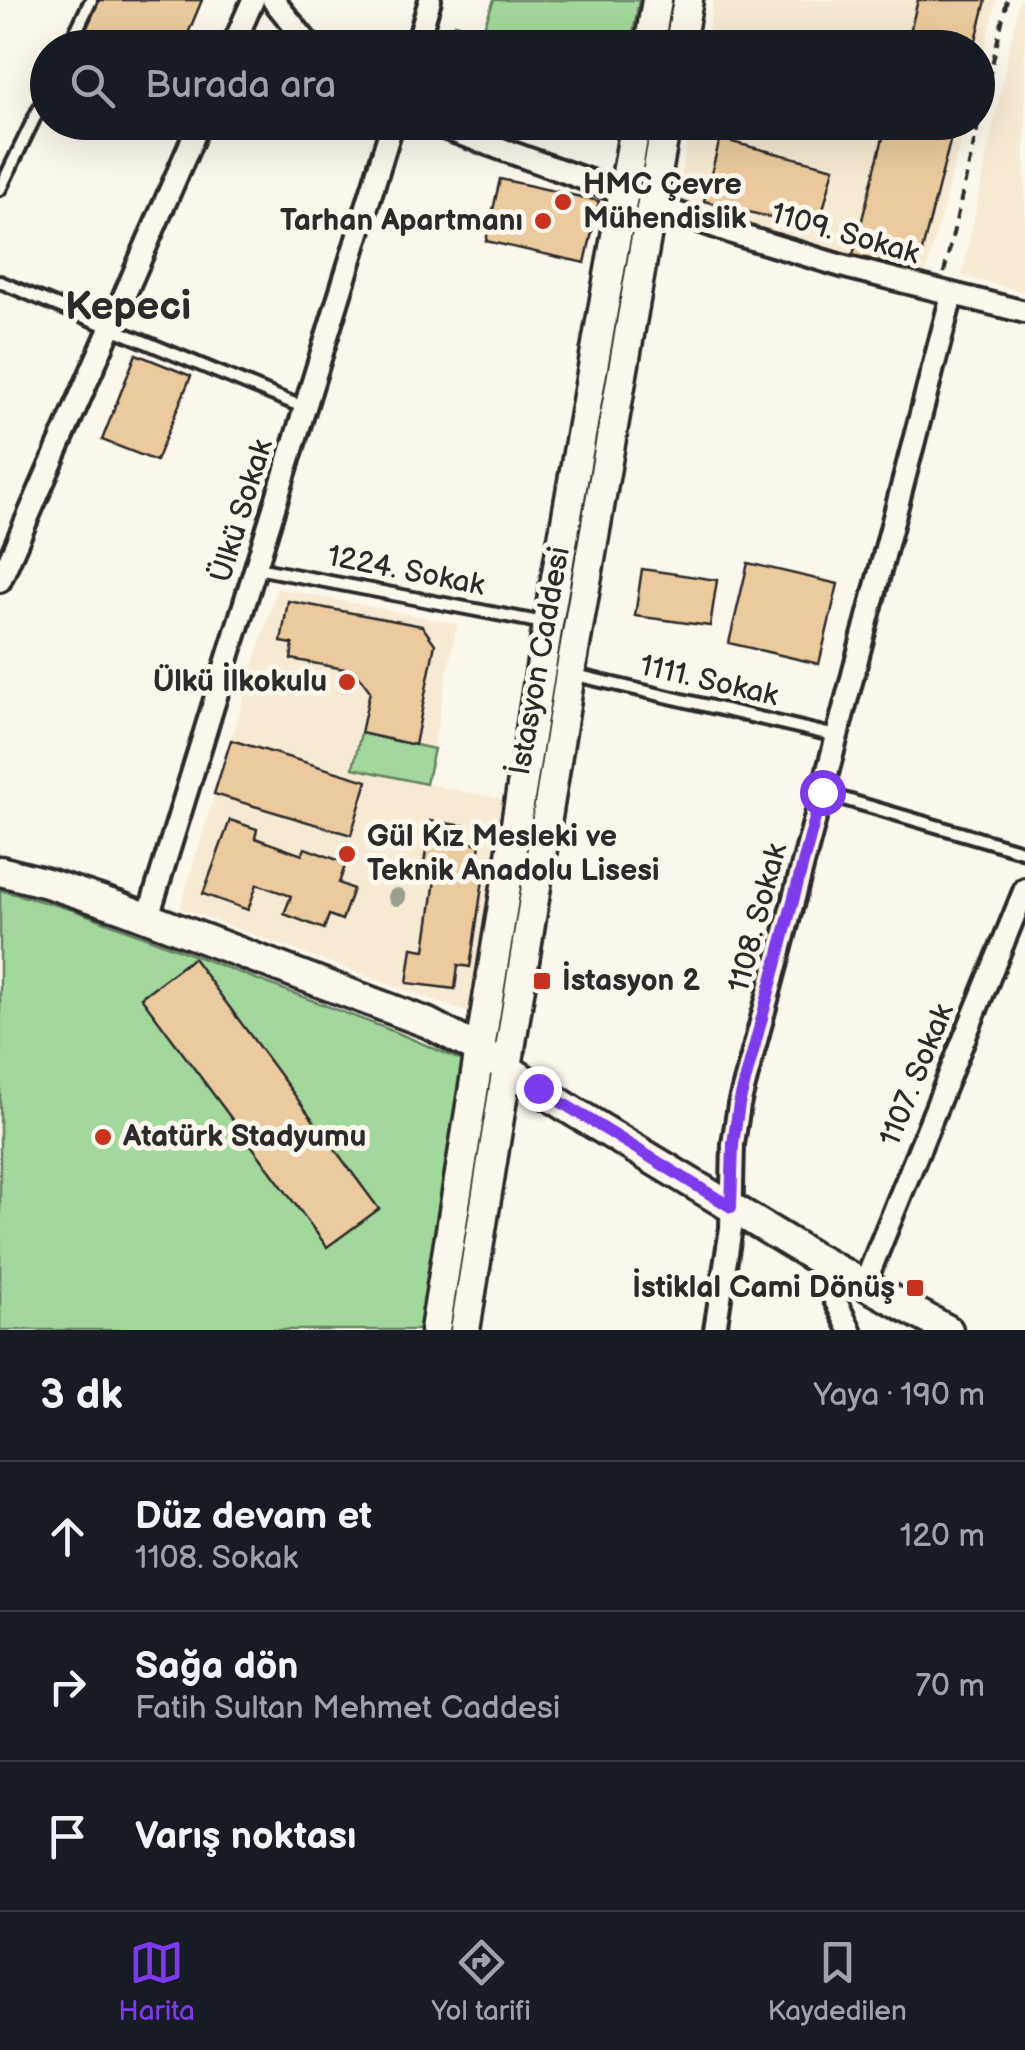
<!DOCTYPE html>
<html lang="tr">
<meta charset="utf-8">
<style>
:root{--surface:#171b24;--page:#242831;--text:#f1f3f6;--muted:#9ea1a6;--line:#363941;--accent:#7c3aed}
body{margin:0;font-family:"Balsamiq Sans",sans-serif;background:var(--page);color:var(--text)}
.stop{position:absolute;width:30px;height:30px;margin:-22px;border:8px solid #7c3aed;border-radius:50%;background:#fff}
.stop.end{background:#7c3aed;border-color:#fff;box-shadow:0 2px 10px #0008}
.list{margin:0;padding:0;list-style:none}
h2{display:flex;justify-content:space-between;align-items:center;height:130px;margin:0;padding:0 40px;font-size:42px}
h2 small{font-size:32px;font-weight:400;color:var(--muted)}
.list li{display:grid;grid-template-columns:65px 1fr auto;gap:30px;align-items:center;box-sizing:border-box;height:150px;padding:0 40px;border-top:2px solid var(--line)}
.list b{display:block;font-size:38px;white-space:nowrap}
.list p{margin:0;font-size:32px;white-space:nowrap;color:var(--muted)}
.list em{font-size:32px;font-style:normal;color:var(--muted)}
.icon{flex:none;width:55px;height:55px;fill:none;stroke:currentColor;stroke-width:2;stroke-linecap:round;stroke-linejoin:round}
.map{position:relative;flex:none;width:1025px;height:1330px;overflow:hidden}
.search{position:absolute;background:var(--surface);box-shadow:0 10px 40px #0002;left:30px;right:30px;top:30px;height:110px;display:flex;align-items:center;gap:25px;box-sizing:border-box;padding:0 35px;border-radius:55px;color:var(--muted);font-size:38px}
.sheet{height:580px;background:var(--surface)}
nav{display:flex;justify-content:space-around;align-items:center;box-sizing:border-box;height:140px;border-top:2px solid var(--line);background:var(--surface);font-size:28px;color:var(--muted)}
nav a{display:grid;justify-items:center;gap:5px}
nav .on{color:var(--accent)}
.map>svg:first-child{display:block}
.built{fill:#f6ead4}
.green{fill:#a2d89c;stroke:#668264;stroke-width:2.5}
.building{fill:#ebcb9d;stroke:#2b2b2b;stroke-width:2.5}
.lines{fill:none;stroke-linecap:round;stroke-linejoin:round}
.lane-casing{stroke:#2b2b2b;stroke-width:18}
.street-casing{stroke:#2b2b2b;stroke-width:28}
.secondary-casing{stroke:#2b2b2b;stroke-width:35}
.path{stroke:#2b2b2b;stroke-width:4;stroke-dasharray:10 8;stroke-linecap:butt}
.lane{stroke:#fbf7ec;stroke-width:10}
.street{stroke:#fbf7ec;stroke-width:20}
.secondary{stroke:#fbf7ec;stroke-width:28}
.tree{fill:#999e91}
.route{stroke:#7c3aed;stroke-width:12}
.poi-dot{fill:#c8321e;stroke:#fbf7ec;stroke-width:4}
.labels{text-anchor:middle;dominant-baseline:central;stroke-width:10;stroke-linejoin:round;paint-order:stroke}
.poi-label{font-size:30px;font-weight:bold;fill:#2b2b2b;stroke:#fbf7ec;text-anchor:start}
.street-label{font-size:30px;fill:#2b2b2b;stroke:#fbf7ec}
.district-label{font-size:40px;font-weight:bold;fill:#2b2b2b;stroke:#fbf7ec}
</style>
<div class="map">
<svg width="1025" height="1330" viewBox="0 0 1025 1330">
<rect width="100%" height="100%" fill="#fbf7ec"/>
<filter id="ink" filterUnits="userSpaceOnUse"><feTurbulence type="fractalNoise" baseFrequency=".01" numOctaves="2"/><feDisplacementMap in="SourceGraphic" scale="20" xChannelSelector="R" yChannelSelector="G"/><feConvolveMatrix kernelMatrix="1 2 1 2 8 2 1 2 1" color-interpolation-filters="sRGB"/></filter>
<g filter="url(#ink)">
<!-- built -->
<g class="built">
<polygon points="714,0 997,0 978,76 978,48 705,48"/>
<polygon points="1019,0 1025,0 1025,292 962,276"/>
<polygon points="691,123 965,123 925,277 811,246 677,199"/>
<polygon points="277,588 457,624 426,784 508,800 468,1013 180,908"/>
</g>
<!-- green -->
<g class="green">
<polygon points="494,0 639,0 631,47 447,47 455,24 483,29"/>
<polygon points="361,733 434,749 426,784 353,768"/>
<polygon points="0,890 77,911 398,1033 463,1061 421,1330 0,1330"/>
</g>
<!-- building -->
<g class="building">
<polygon points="99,0 202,0 182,48 127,48 86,30"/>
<polygon points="918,0 986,0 974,48 906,48"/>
<polygon points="887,122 955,122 917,271 853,255"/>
<polygon points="720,139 834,168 818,229 704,201"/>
<polygon points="500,179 599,201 585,263 486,241"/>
<polygon points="136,354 191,376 156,461 102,440"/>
<polygon points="748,563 838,584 819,664 729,643"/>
<polygon points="642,569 717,580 710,626 635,616"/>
<polygon points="288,601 422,626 435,644 415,745 361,733 370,691 355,671 291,659 293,644 281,642"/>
<polygon points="231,740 367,781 351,835 214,794"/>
<polygon points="230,820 257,829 255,838 302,855 305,848 346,863 339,883 353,889 342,920 329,915 324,929 284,914 291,896 257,884 248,910 203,894"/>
<polygon points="430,821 466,826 463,841 480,844 477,865 485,866 470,967 458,965 455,989 407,983 412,948 425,950 437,866 424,864"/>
<polygon points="193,958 379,1209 327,1247 141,997"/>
</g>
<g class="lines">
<!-- lane casing -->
<g class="lane-casing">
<g id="lane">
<polyline points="68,48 91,0"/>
<polyline points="0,189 48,90"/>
<polyline points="0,282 305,408"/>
<polyline points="257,568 544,623"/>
<polyline points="571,674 836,736"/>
<polyline points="823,793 1025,852"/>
</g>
</g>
<!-- street casing -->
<g class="street-casing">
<g id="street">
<polyline points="273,0 312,48"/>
<polyline points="232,48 253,0"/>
<polyline points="416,48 430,0"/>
<polyline points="427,122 623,193"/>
<polyline points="651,204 739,235 845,267 1025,312"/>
<polyline points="0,581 200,122"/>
<polyline points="148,917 393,122"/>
<polyline points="813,1256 850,1330"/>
<polyline points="864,1285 1025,889"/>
<polyline points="715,1330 731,1228 733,1144 739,1105 837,736 952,295"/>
</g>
</g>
<!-- secondary casing -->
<g class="secondary-casing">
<g id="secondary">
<polyline points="649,48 657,0"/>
<polyline points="679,48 688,0"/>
<polyline points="0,871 47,883 117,906 428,1023 479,1050 571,1110 812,1256 948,1330"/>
<polyline points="435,1330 548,624 636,122"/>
<polyline points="465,1330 570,674 666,122"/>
</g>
</g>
<!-- path -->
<polyline class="path" points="944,273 1007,0"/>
<!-- lane -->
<use href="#lane" class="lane"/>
<!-- street -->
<use href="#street" class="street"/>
<!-- secondary -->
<use href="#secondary" class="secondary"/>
</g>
<!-- trees -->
<circle class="tree" cx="397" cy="897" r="9"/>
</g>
<g class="lines" filter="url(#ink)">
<!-- route -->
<polyline class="route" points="538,1088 731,1207 733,1144 739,1104 822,792"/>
</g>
<!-- markers -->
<g class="poi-dot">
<circle cx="563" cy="202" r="10"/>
<circle cx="543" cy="221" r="10"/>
<circle cx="347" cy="682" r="10"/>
<circle cx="347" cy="854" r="10"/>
<rect x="532" y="971" width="20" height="20" rx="5"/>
<circle cx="103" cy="1137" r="10"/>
<rect x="905" y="1278" width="20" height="20" rx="5"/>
</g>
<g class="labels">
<!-- poi labels -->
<g class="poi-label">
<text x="583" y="185">HMC Çevre<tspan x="583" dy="34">Mühendislik</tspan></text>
<text x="523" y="221" text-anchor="end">Tarhan Apartmanı</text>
<text x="327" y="682" text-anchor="end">Ülkü İlkokulu</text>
<text x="367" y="837">Gül Kız Mesleki ve<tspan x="367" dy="34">Teknik Anadolu Lisesi</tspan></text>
<text x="562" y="981">İstasyon 2</text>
<text x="123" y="1137">Atatürk Stadyumu</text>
<text x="895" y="1288" text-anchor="end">İstiklal Cami Dönüş</text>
</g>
<!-- street labels -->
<g class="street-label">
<text transform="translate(845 234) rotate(16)">1109. Sokak</text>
<text transform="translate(242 511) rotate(-73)">Ülkü Sokak</text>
<text transform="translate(406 571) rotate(11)">1224. Sokak</text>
<text transform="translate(540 661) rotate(-80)">İstasyon Caddesi</text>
<text transform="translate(709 681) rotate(13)">1111. Sokak</text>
<text transform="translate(758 918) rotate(-75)">1108. Sokak</text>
<text transform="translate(917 1075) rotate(-68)">1107. Sokak</text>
</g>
<!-- district labels -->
<g class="district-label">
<text x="128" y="307">Kepeci</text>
</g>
</g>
</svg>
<div class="stop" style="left:822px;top:792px"></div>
<div class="stop end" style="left:538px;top:1088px"></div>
<div class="search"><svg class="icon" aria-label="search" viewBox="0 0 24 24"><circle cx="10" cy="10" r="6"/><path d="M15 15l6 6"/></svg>Burada ara</div>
</div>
<section class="sheet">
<h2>3 dk<small>Yaya · 190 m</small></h2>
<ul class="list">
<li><svg class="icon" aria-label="ahead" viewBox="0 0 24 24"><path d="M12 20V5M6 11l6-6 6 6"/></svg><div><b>Düz devam et</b><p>1108. Sokak</p></div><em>120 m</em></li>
<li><svg class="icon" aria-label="right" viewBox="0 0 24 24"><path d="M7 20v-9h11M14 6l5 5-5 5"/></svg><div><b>Sağa dön</b><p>Fatih Sultan Mehmet Caddesi</p></div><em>70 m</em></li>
<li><svg class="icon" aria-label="arrive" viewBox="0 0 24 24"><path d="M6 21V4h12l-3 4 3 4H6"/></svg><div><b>Varış noktası</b></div></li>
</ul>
</section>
<nav>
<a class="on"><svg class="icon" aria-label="map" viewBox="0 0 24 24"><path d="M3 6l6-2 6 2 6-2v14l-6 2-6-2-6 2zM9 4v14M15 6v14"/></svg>Harita</a>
<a><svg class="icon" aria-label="directions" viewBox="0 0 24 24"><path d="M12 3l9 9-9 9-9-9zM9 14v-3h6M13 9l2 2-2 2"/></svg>Yol tarifi</a>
<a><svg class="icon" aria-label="saved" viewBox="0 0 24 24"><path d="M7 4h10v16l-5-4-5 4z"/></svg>Kaydedilen</a>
</nav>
